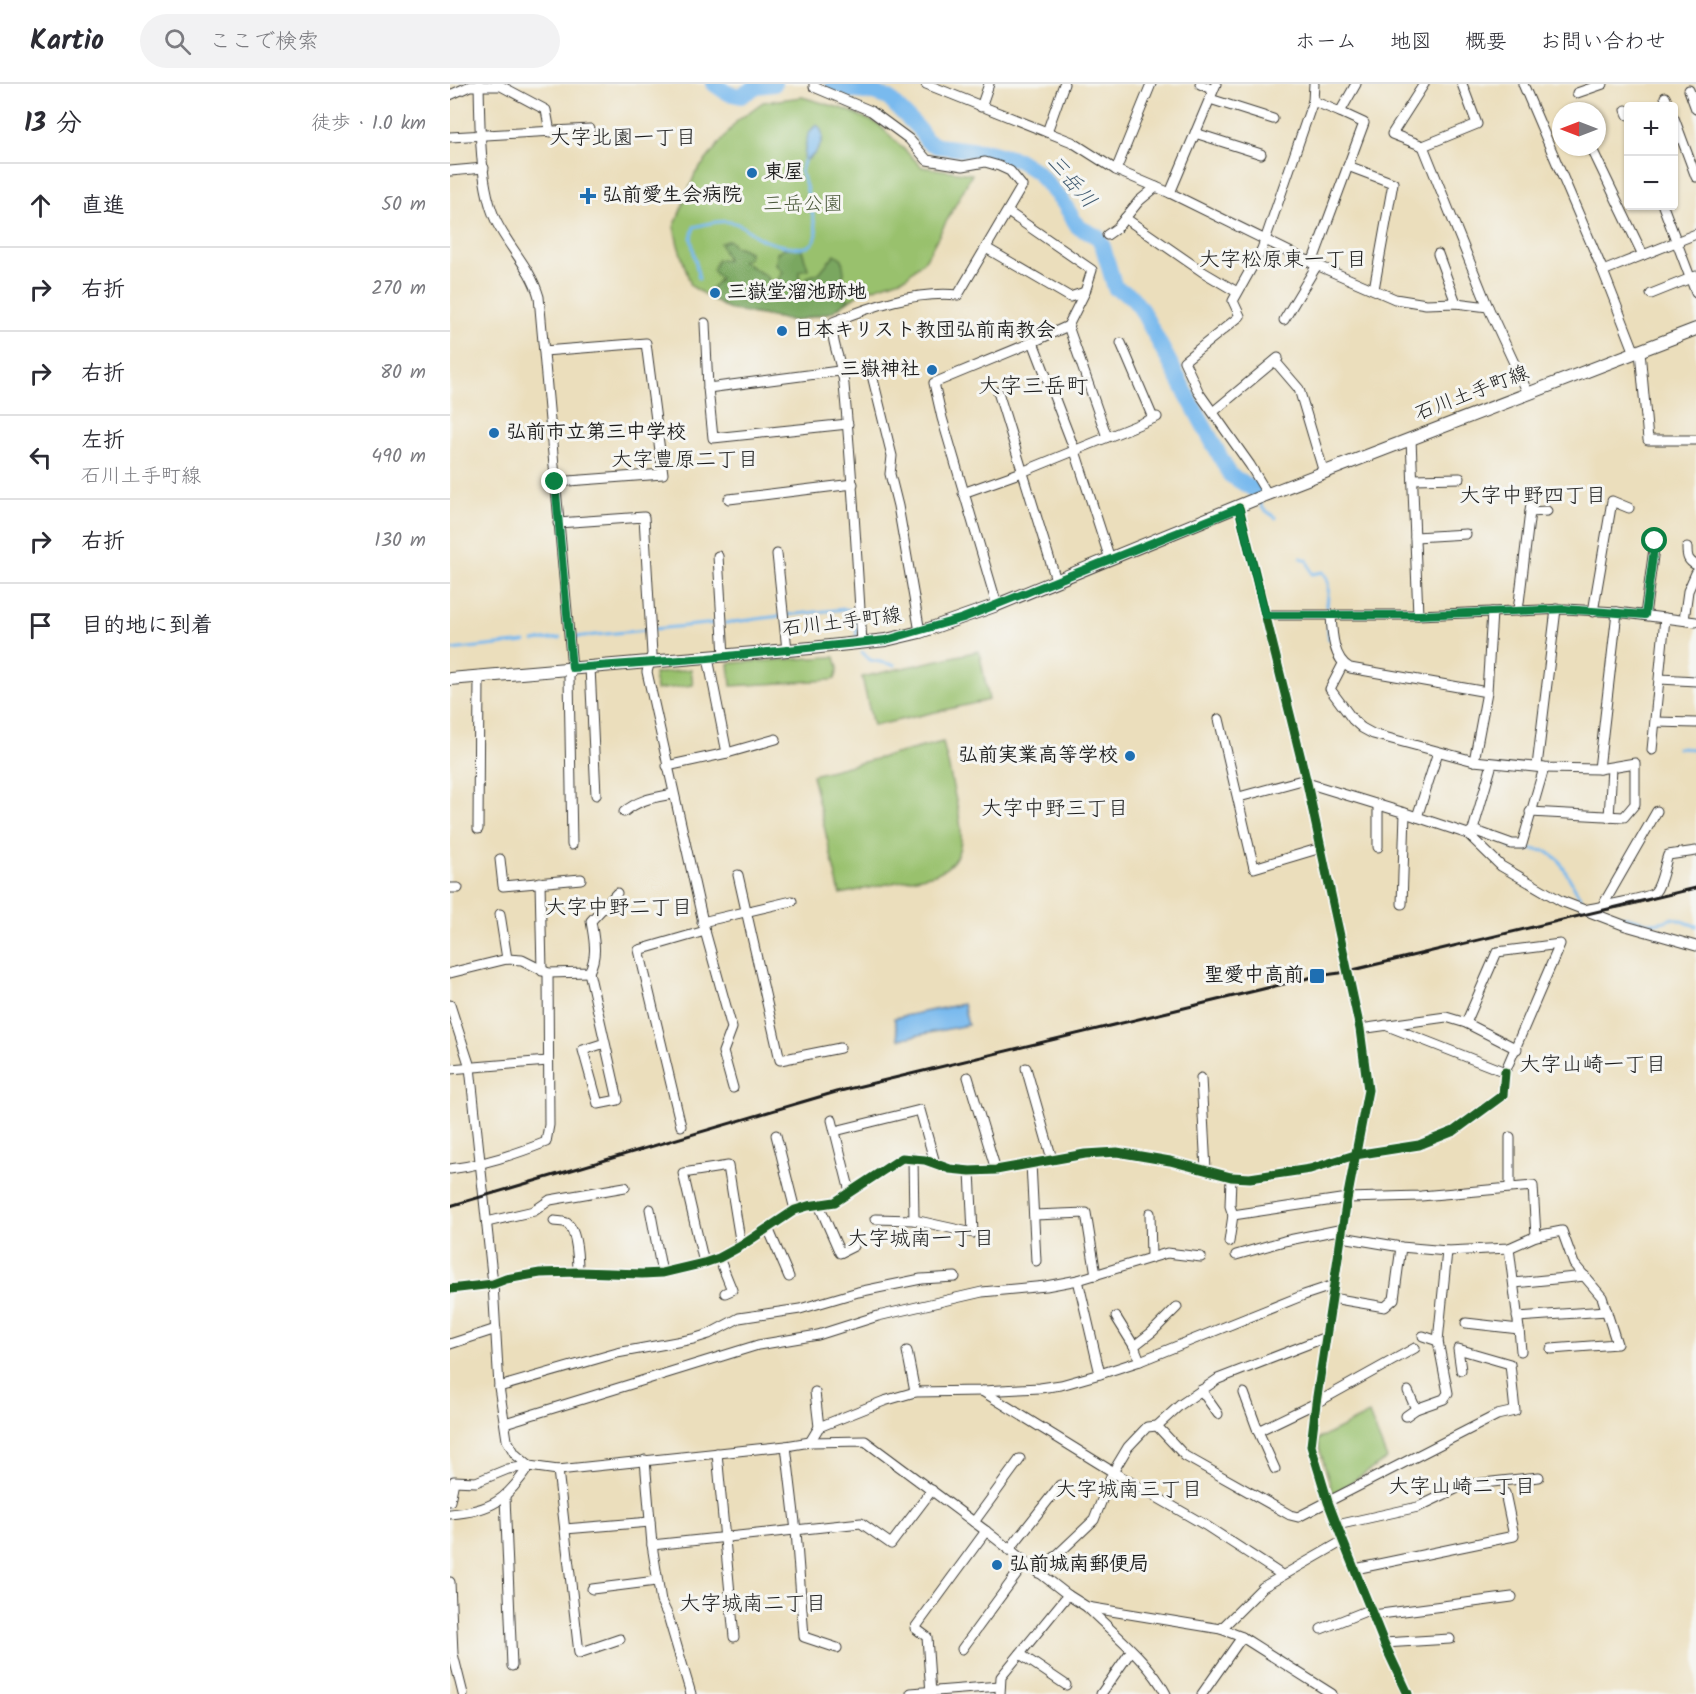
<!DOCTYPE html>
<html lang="ja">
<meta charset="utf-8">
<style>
:root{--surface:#fff;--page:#f2f2f3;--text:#2b2b33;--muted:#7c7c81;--line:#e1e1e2}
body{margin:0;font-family:Kalam,"Klee One",sans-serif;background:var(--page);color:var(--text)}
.controls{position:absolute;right:18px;top:18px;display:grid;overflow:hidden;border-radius:6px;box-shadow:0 2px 4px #0004}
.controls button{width:54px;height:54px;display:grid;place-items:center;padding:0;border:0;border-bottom:2px solid var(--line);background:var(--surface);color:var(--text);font:30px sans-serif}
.compass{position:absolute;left:1102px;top:18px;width:54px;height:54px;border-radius:50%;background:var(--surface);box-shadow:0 2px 4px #0004;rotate:270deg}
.stop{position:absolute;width:18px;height:18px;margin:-14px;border:4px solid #0b8043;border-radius:50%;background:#fff}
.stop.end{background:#0b8043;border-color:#fff;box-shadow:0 2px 6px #0008}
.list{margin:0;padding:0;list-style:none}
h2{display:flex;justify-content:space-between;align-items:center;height:78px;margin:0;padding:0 24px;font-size:26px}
h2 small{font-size:20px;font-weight:400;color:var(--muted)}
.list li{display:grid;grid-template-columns:39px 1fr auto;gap:18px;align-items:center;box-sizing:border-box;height:84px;padding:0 24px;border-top:2px solid var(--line)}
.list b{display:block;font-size:22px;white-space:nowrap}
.list p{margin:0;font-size:20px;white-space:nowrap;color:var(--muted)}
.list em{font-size:20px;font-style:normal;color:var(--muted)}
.icon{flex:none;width:33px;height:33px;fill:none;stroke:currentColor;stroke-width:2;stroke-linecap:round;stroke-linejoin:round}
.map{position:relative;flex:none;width:1246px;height:1610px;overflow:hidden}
header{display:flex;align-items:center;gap:36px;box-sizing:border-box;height:84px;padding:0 30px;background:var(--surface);border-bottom:2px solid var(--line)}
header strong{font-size:28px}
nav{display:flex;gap:33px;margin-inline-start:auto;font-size:21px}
.search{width:420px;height:54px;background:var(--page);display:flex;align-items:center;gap:15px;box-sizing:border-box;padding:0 21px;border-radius:33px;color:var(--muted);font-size:22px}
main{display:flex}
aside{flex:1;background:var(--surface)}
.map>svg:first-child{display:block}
.green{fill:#99c16d;stroke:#5a6e44;stroke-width:1.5}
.forest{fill:#7aa760;stroke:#4b623e;stroke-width:1.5}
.water{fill:#79baee;stroke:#4a6b85;stroke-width:1.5}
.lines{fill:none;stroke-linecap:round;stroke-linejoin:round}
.stream{stroke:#79baee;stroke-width:3}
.river{stroke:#79baee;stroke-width:16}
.minor-casing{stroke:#3b3934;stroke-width:11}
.major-casing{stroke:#3b3934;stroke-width:14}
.minor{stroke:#fff;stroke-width:9}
.major{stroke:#fff;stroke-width:12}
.rail{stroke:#1c1c1c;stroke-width:3}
.cycleway-casing{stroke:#f6f6f2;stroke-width:13}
.cycleway{stroke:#1b5e20;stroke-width:9}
.route{stroke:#0b8043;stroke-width:8}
.poi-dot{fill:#1f6fb2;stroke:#f6f6f2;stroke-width:2}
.labels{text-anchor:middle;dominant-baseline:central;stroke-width:6;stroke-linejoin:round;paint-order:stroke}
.poi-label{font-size:20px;font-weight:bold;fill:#1c1c1c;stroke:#f6f6f2;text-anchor:start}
.park-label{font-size:20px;fill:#485638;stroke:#f6f6f2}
.street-label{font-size:20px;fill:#1c1c1c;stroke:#f6f6f2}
.neighbourhood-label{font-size:21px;fill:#1c1c1c;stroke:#f6f6f2}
.water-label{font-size:21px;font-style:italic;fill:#415b70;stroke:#f6f6f2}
.quarter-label{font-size:22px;fill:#1c1c1c;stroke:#f6f6f2}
</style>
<header>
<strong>Kartio</strong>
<div class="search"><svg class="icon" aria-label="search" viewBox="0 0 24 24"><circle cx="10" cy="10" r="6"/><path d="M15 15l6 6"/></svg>ここで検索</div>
<nav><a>ホーム</a><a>地図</a><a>概要</a><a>お問い合わせ</a></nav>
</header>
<main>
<aside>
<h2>13 分<small>徒歩 · 1.0 km</small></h2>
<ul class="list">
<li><svg class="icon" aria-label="ahead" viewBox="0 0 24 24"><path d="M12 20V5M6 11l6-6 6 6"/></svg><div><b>直進</b></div><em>50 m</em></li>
<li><svg class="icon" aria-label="right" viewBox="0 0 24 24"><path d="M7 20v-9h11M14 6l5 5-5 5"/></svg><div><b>右折</b></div><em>270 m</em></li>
<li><svg class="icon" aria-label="right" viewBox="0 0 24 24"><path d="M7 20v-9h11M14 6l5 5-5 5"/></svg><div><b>右折</b></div><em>80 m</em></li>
<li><svg class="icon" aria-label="left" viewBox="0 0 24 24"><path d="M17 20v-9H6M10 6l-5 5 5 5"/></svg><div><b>左折</b><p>石川土手町線</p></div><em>490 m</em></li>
<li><svg class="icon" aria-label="right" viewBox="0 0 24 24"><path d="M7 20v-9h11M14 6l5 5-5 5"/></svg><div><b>右折</b></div><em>130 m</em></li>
<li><svg class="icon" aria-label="arrive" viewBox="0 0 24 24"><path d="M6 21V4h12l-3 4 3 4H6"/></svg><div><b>目的地に到着</b></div></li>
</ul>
</aside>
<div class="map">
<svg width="1246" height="1610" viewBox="0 0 1246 1610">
<rect width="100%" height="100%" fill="#f6f6f2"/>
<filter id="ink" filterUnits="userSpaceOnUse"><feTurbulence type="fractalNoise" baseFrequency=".0167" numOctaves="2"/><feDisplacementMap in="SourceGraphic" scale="12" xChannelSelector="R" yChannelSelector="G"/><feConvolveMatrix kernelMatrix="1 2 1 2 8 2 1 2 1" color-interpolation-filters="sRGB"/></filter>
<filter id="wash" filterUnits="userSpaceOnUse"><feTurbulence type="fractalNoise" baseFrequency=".008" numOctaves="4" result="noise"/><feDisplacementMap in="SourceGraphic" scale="24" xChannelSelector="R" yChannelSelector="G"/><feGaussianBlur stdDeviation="1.35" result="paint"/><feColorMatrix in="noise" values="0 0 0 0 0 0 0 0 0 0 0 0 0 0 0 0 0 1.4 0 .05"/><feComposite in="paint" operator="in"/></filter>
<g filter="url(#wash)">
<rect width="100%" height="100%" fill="#ebdebc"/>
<!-- green -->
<g class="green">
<polygon points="352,13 397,26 428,40 472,83 522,90 476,175 456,193 410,209 382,228 344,237 278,225 241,202 228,161 224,143 245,90 287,37 313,18"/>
<polygon points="529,567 539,616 423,642 412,593"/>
<polygon points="380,573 385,573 388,584 385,595 380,596 281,602 279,579"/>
<polygon points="241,585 243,601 206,606 204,590"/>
<path d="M493,658C497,675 501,692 504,708C511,739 522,776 485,790L390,810L362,691Z"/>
<polygon points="919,1330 937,1375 883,1410 867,1356"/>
</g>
<!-- forest -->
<polygon class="forest" points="279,156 285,163 289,163 299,168 299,174 292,177 316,192 324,202 333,188 326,181 327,169 334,164 351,163 358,185 349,187 350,199 355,201 357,193 369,189 385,170 392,175 394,189 392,197 396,203 398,216 382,228 344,237 278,225 259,213 260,206 270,195 263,187 267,176 277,176 270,159"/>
<!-- water -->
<g class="water">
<path d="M367,41C380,53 366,72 354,77C355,65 355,48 367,41Z"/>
<polygon points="513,920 518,941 449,955 444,934"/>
</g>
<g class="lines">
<!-- stream -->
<g class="stream">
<path d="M249,195L241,154L244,143C256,140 268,136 281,138C293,140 299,148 309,154C318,159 350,167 359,162C363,160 366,154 367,150L356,102L351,88L354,77"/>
<polyline points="810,417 812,424 826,434"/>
<path d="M851,474L857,476L862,490L873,488C882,499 877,511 877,524"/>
<polyline points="337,531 395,525 405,527 407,553"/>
<polyline points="877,538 879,555"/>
<polyline points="275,539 330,532"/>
<polyline points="204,545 267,539"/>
<polyline points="125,553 196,546"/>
<polyline points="84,557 110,554"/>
<polyline points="0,566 75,558"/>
<polyline points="412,568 420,576 445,581"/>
<polyline points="1227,664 1246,665"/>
<polyline points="1059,763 1096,767 1109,776 1134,820"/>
<path d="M1166,831C1191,834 1198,845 1223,834L1246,842"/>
</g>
<!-- river -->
<g class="river">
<polyline points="264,0 277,9 291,12 307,2 324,0"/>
<polyline points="383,0 399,6 423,9 438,14 468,44 477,57 487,62 538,68 568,76 587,88 613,118 628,143 648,153 653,163 665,204 680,211 691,225 780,391 806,407"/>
</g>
</g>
</g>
<g filter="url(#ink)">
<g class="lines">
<!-- minor casing -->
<g class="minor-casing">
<g id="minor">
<path d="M29,0C30,40 29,101 46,137C59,164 81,184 89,213L122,584L119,593L122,761"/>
<path d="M364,0V3L421,27L459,55L477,76L513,82L535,78L549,82L560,87L572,102L508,211C465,207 422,222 383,238C380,259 393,280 394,301C402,387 407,473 412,559"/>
<polyline points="476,0 622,58 666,86 720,109 862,179 945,215 976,220 1006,219 1038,223 1078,309"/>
<polyline points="750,0 763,6"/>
<polyline points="974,0 942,50 973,62 1027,40 1012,0"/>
<polyline points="1073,0 1153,187 1185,269"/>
<polyline points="1239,6 1246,25"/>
<polyline points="1127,9 1153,0"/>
<polyline points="0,11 20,2 51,2 96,26 100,48"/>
<polyline points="1215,13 1219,22"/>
<polyline points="760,15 823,35"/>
<polyline points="863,17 864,0"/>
<polyline points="531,23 539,0"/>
<polyline points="1176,26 1178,31"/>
<polyline points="1224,34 1246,93"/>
<polyline points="597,48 614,0"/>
<polyline points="745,49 811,70"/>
<polyline points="0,53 140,45"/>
<polyline points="973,62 1038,223"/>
<polyline points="1141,63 1193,171"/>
<polyline points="898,82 943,99 924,205"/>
<polyline points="666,86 701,0"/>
<polyline points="0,87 34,84"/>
<polyline points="720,109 766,0"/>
<polyline points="1213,122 1246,209"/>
<polyline points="558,128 642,186 635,208 618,242 583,258"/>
<polyline points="675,134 753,188 787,208"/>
<polyline points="657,151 667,144 689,117 706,103"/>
<polyline points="536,164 620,213 635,208"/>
<polyline points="988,170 1006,219"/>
<polyline points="862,179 914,39 890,28"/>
<polyline points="1153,187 1246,150"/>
<polyline points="1201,210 1246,192"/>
<polyline points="834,236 867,181"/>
<polyline points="255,239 258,304 420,283 442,372 440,390 448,422 470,548"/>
<polyline points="618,242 657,353"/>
<polyline points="671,259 703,334"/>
<polyline points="94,267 196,259 213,390 105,398"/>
<polyline points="1190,267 1198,356 1246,356"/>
<polyline points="825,277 849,305 874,389"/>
<polyline points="258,304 263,354 398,340"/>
<polyline points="548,308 606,496"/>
<polyline points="763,328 828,274"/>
<polyline points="961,355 968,531"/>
<polyline points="963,395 1010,394"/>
<polyline points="513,409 572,388 707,333"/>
<polyline points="818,411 800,381 749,309 734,277 790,232 783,217 812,165 863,17 890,28 906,0"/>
<polyline points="279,415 403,400"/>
<polyline points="789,424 857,699 910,945 918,1006 896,1121 866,1319 861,1362 878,1418 893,1457 934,1559 958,1610"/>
<polyline points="1080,428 1097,427"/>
<polyline points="108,439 194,433 202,570 197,588 255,847 189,866 231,1042"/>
<polyline points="965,453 1016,450"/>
<path d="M1237,464C1237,473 1238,477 1246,481"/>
<polyline points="327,470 337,566"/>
<polyline points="268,472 274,572"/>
<polyline points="547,521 492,334 484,299 583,258 625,367 660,475"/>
<polyline points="1068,527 1082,411"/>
<polyline points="1143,528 1162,417 1179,424"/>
<polyline points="815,531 968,531 1115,525 1167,528 1246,538"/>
<path d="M881,531C882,549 883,575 900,584L1037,608"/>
<polyline points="1195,531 1205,457"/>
<polyline points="1234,536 1238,507 1246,489"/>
<polyline points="258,574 277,669"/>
<polyline points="893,580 880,605 903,636 912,644 923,650 1024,677 1037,608 1042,528"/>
<polyline points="140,583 146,711"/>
<polyline points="1210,595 1246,597"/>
<polyline points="769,635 804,784 871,764"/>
<polyline points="1206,638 1246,639"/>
<polyline points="1202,666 1215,534"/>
<polyline points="1024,677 1094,684 1149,685 1185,679 1185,720 1174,733 1080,728"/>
<polyline points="217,682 277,669 326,655"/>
<polyline points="1087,682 1106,525"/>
<polyline points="1149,685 1167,528"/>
<polyline points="857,699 955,729 1018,750 1051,782 1111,817 1176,842 1246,862"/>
<polyline points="789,713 856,695"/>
<path d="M174,728C190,715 203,714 223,710"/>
<polyline points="967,733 988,668"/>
<polyline points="1159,733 1162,684"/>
<polyline points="28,745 29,592"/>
<polyline points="1023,746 1042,680"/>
<polyline points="1018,750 1023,746 1062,760 1072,760 1094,684"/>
<polyline points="928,763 928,720"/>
<polyline points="50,775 53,802 131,795"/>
<polyline points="288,791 330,976 390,964"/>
<polyline points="90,798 92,887"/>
<polyline points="0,804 8,804"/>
<polyline points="952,820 955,729"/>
<polyline points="1153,821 1207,727"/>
<path d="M1135,826C1147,823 1200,814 1205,808C1212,800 1214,782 1218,771L1246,767"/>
<polyline points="50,830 57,875"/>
<polyline points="252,838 342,817"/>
<polyline points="255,847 282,944 273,968 283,1004"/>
<polyline points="139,888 168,1016 148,1020 133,966 155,959"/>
<path d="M0,889L57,875L72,876L98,889L139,888C148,871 144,856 141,837L167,809"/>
<polyline points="0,921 20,983 43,1200 49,1303 57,1356 65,1370 79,1382"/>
<polyline points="935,941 1055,988 1110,860 1047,868 1016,939"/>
<polyline points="910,945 996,933 1016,939 1067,965"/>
<polyline points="576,984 602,1075"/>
<polyline points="0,985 98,977"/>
<polyline points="518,993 546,1086"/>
<polyline points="751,994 756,1086"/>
<polyline points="382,1036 400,1108"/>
<polyline points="385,1047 470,1026 485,1079"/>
<polyline points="326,1051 345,1126"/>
<polyline points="1060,1053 1060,1103"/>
<polyline points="463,1074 464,1136"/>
<polyline points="581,1079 586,1177"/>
<path d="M0,1085C33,1081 66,1070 96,1058L99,1041L98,889"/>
<polyline points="781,1093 780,1122 783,1131 897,1114 971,1112 1083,1102 1086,1152"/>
<polyline points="369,1121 390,1169 404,1162"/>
<polyline points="200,1125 212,1189"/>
<polyline points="700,1129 701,1174"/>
<polyline points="584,1131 636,1129 646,1191"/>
<polyline points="425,1135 464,1136 523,1149 520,1087"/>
<path d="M104,1137C109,1138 115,1137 118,1140C127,1148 128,1177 128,1188"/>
<polyline points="37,1138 84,1127 100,1116 175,1103"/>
<polyline points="318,1144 339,1193"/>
<polyline points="892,1153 951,1163 997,1167 1059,1164 1086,1152 1112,1147 1124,1180 1152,1213 1167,1260 1101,1265"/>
<polyline points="779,1158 783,1131"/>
<polyline points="786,1171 834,1157 893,1145"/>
<polyline points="269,1174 282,1206 275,1209"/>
<polyline points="254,1179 233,1089 278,1082 291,1162"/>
<polyline points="628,1196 650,1290"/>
<polyline points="1064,1199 1135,1192"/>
<polyline points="0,1205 43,1200 56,1195 90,1189 128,1188 192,1190 212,1189 254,1179 269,1174 291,1162 345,1126 358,1122 385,1118 452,1074 475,1076 500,1085 520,1087 546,1086 635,1070 667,1068 720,1077 781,1093 800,1094 860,1085 905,1071 969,1061 1004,1047 1053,1011 1055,988"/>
<polyline points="882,1214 935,1223 944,1215 951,1163"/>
<polyline points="666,1233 684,1262 690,1277"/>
<polyline points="1067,1233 1157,1227"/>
<polyline points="1016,1239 1069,1245 1059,1164"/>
<polyline points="1069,1245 1071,1267"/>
<polyline points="973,1252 988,1257"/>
<polyline points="0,1260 46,1245"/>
<polyline points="684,1262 702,1248 727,1223"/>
<polyline points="457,1267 465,1308"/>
<polyline points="49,1303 167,1269 243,1255 259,1250 289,1234 350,1225 408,1208 471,1195 505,1193"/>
<polyline points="751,1306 768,1330"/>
<polyline points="532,1307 663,1388 755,1441 832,1491"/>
<polyline points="958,1307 966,1325"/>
<polyline points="365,1308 369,1343"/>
<polyline points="794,1309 808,1347 825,1385"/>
<polyline points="956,1332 966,1325 994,1315 998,1309 988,1257 997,1167"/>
<polyline points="55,1339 308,1261 368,1251 428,1232 532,1208 596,1202 628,1196 717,1169 751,1173"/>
<polyline points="707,1342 735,1372 840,1431 848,1433 1047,1331 1065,1327 1060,1280 1008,1265 1011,1286"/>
<polyline points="808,1347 866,1319 965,1264"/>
<polyline points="360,1358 369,1343 434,1317 465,1308 532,1307 590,1304 611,1301 650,1290 690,1277 854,1211 884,1201"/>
<polyline points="336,1362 346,1447 354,1553 387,1564"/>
<polyline points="267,1369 284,1553"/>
<polyline points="195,1376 202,1461 411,1439 441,1460 482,1406"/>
<polyline points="108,1386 129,1569 170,1555"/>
<polyline points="55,1413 62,1582"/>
<polyline points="0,1417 4,1397 26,1398 58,1385 79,1382 108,1386 336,1362 360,1358 415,1357 536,1447 618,1511 637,1523 771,1545 792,1553 882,1610"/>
<path d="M0,1430C41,1427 57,1416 79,1382"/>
<polyline points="524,1438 570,1375"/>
<polyline points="887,1441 968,1423 1014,1401 1089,1393"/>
<polyline points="115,1445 200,1438"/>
<polyline points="202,1461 211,1517 218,1532 241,1610"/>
<polyline points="559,1466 610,1401"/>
<polyline points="905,1485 1064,1452 1055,1409"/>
<polyline points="588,1489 644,1436 663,1388 678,1363 697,1343 707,1342 730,1321 768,1295 876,1253"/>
<polyline points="0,1498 3,1570 13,1610"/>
<polyline points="142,1505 206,1497"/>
<path d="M637,1523C663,1549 700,1578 716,1610"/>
<polyline points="923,1531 1062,1513"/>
<polyline points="771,1545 813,1503 893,1457"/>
<polyline points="871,1545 921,1525"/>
<polyline points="934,1559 1000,1555"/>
<polyline points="512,1565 575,1479"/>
<polyline points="570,1570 616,1601"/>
<polyline points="461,1609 550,1602"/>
<polyline points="481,1610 477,1553 465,1544 536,1447"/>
<polyline points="550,1610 551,1593 618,1511"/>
<polyline points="651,1610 681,1567"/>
<polyline points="752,1610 792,1553"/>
</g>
</g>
<!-- major casing -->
<g class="major-casing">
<polyline id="major" points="0,595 361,564 436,556 470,548 547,521 813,412 1246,245"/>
</g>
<!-- minor -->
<use href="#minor" class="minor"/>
<!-- major -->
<use href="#major" class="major"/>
<!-- rail -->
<polyline class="rail" points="0,1122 386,1008 867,892 890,889 1246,804"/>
<!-- cycleway casing -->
<g class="cycleway-casing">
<g id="cycleway">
<polyline points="789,424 857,699 910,945 918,1006 896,1121 866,1319 861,1362 878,1418 893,1457 934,1559 958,1610"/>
<polyline points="0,1205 43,1200 56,1195 90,1189 128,1188 192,1190 212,1189 254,1179 269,1174 291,1162 345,1126 358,1122 385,1118 452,1074 475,1076 500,1085 520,1087 546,1086 635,1070 667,1068 720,1077 781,1093 800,1094 860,1085 905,1071 969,1061 1004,1047 1053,1011 1055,988"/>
</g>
</g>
<!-- cycleway -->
<use href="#cycleway" class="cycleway"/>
</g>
</g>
<g class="lines" filter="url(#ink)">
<!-- route -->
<polyline class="route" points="105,398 122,584 258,574 436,556 513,534 789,424 815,531 968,531 1115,525 1195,531 1205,457"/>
</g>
<!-- markers -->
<g class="poi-dot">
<circle cx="302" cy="89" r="6"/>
<path d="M135 103h6v6h6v6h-6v6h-6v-6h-6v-6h6z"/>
<circle cx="265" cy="209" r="6"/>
<circle cx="332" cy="247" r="6"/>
<circle cx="482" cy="286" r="6"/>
<circle cx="44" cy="349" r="6"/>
<circle cx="680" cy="672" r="6"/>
<rect x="859" y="884" width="16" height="16" rx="3"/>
<circle cx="547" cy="1481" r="6"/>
</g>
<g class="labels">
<!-- poi labels -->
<g class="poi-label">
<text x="314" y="89">東屋</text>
<text x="152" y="112">弘前愛生会病院</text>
<text x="277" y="209">三嶽堂溜池跡地</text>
<text x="344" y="247">日本キリスト教団弘前南教会</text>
<text x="470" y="286" text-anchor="end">三嶽神社</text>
<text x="56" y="349">弘前市立第三中学校</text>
<text x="668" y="672" text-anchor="end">弘前実業高等学校</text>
<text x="854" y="892" text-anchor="end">聖愛中高前</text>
<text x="559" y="1481">弘前城南郵便局</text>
</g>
<!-- park labels -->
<g class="park-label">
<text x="353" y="121">三岳公園</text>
</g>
<!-- street labels -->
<g class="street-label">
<text transform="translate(1022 310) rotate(-21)">石川土手町線</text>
<text transform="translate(392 539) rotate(-7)">石川土手町線</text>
</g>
<!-- neighbourhood labels -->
<g class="neighbourhood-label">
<text x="173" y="54">大字北園一丁目</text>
<text x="833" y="176">大字松原東一丁目</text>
<text x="235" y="376">大字豊原二丁目</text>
<text x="1083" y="412">大字中野四丁目</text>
<text x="605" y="725">大字中野三丁目</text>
<text x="169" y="824">大字中野二丁目</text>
<text x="1143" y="981">大字山崎一丁目</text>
<text x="471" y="1155">大字城南一丁目</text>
<text x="1012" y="1403">大字山崎二丁目</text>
<text x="679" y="1406">大字城南三丁目</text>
<text x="303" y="1520">大字城南二丁目</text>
</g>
<!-- water labels -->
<g class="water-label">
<text transform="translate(621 98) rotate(49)">三岳川</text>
</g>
<!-- quarter labels -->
<g class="quarter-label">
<text x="583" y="303">大字三岳町</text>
</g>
</g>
</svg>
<div class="controls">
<button>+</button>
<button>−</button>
</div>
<svg class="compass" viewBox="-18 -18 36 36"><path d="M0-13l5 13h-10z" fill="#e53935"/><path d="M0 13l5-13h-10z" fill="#7c7c81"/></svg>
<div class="stop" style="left:1205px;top:457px"></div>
<div class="stop end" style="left:105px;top:398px"></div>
</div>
</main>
